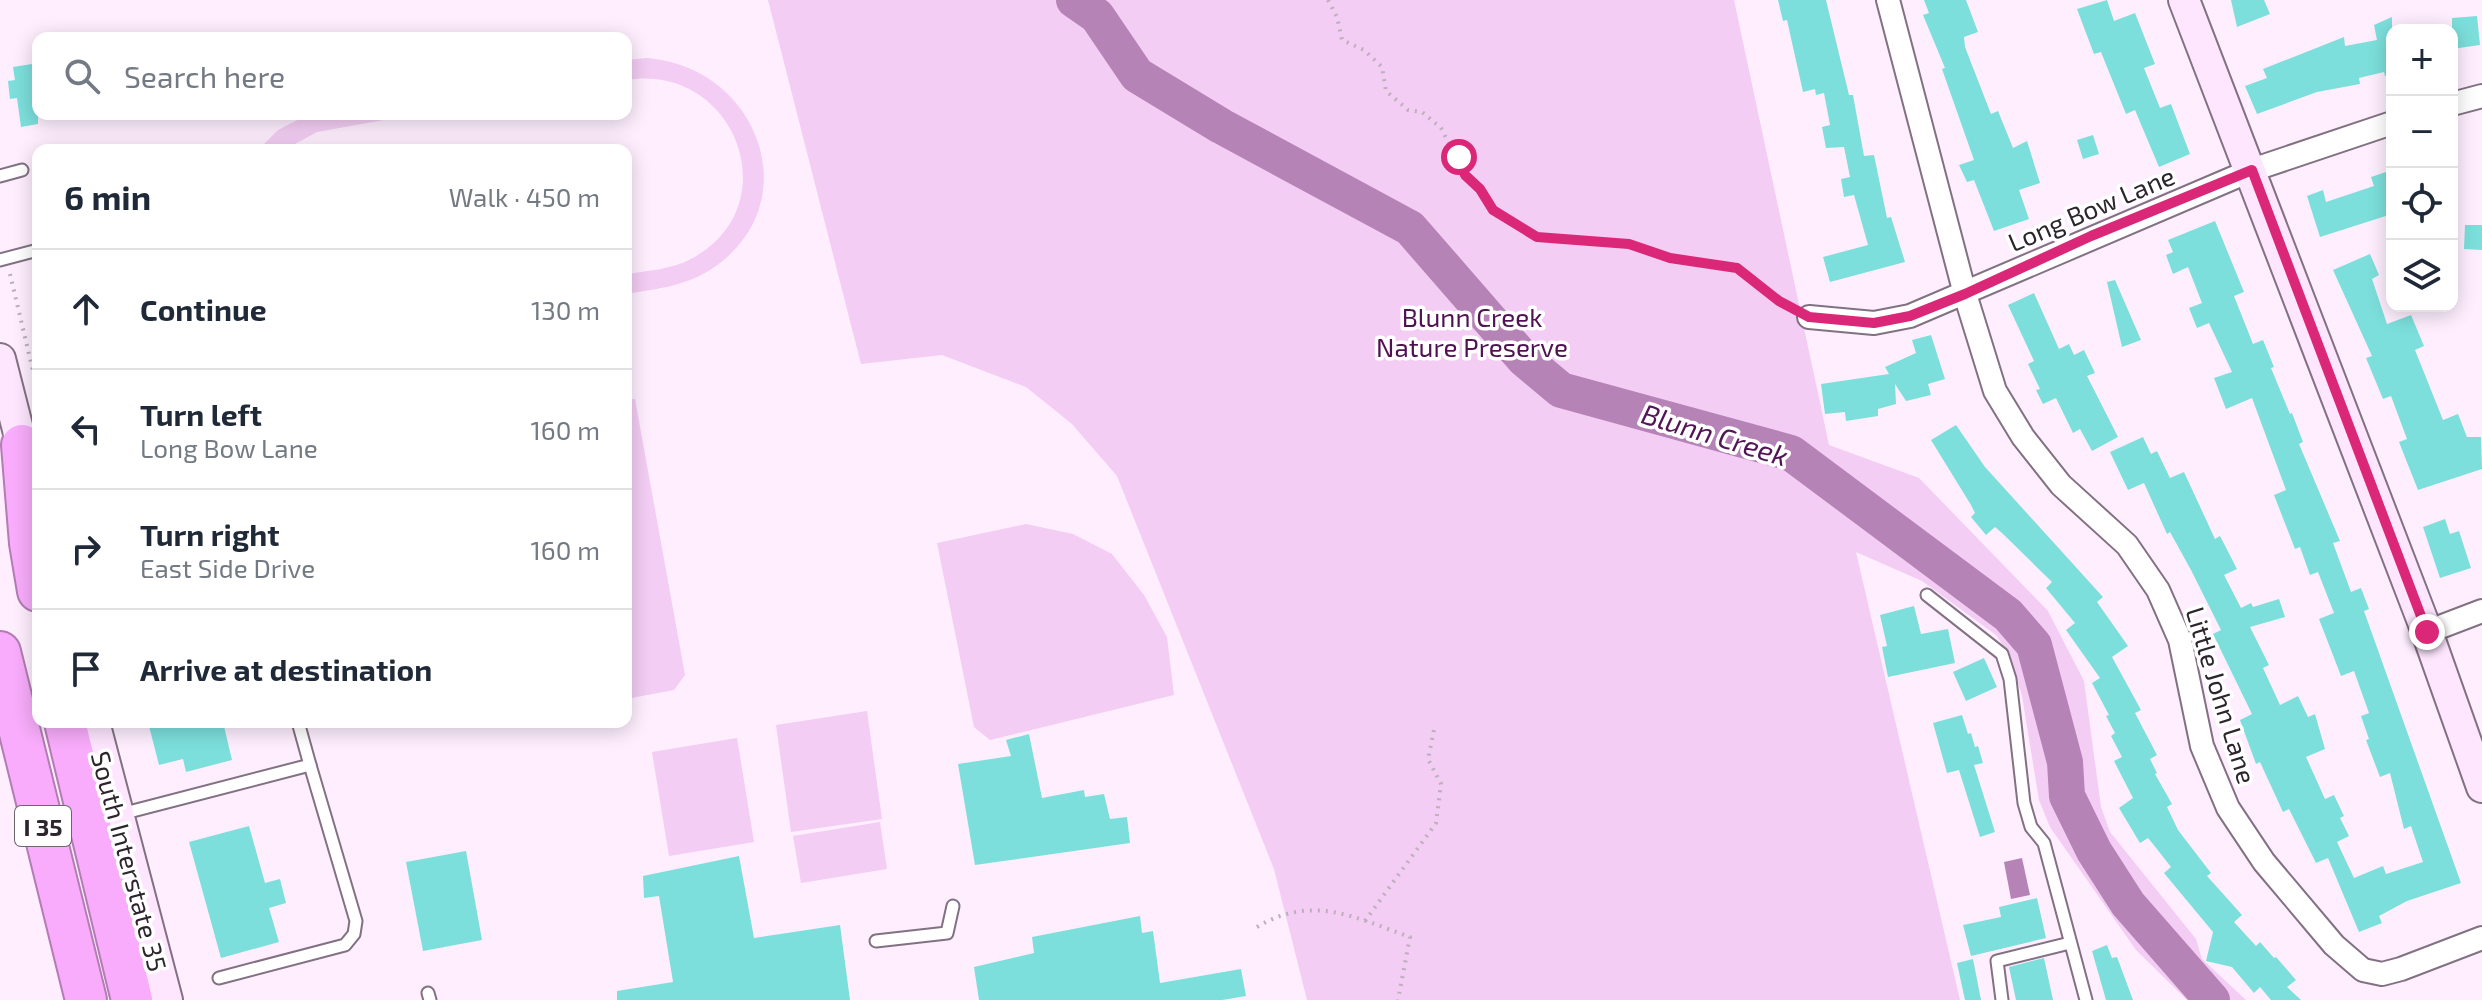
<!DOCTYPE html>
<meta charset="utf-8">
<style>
:root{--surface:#fff;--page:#f2f2f3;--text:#1f2937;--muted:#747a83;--line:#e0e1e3}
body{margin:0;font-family:"Exo 2",sans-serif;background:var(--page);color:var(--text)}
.controls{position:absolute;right:24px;top:24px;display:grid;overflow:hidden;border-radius:16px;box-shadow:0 4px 20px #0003}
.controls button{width:72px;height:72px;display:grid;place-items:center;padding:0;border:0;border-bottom:2px solid var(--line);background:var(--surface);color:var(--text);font:40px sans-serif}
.stop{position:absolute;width:24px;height:24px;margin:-18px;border:6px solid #db2777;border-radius:50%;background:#fff}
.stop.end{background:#db2777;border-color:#fff;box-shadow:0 2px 8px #0008}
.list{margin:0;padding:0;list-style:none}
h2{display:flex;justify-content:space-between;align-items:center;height:104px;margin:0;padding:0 32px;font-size:34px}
h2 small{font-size:26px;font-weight:400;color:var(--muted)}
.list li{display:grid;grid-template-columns:52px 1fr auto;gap:24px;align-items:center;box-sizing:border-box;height:120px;padding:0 32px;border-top:2px solid var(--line)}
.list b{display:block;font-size:30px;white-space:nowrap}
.list p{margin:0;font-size:26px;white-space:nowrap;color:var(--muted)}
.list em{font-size:26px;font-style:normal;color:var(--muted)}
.icon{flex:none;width:44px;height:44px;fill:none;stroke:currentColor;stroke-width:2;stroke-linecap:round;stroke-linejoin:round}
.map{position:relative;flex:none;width:2482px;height:1000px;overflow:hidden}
.search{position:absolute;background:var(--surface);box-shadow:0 4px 20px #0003;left:32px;top:32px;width:600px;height:88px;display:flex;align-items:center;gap:20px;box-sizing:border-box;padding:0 28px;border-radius:16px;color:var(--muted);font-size:30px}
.panel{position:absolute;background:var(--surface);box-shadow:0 4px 20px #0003;left:32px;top:144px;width:600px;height:584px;border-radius:16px}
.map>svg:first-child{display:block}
.green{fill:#f3cdf3}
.water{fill:#b583b6}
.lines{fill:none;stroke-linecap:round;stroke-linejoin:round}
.river{stroke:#b583b6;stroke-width:36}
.building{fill:#7cdfdb}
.lane-casing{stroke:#827182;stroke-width:15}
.street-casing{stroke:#827182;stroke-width:26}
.secondary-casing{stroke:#827182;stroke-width:34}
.highway-casing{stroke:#b17db3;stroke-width:44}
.path{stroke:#bdafbd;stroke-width:4;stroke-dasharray:2 6;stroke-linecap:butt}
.lane{stroke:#fff;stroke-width:11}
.street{stroke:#fff;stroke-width:22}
.secondary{stroke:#fde6fe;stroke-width:30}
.highway{stroke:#f8acfb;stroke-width:40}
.route{stroke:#db2777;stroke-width:10}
.labels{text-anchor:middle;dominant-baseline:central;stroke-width:7;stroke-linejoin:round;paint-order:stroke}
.shield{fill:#fff;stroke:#6b666b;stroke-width:2}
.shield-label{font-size:24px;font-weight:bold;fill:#2c252c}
.street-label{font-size:26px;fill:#2c252c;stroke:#fff}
.park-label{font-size:26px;fill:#501253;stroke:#fff}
.water-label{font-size:28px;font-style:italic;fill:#521556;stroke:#fff}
</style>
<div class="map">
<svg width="2482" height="1000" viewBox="0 0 2482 1000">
<rect width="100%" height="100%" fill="#feeefe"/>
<!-- green -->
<g class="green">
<polygon points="768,0 1734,0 1829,445 1919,478 2048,611 2084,681 2101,807 2110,832 2196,939 2202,959 2246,1000 2187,1000 2136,950 2050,827 2039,800 2022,696 2010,657 1996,635 1922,581 1856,552 1960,1000 1307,1000 1274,869 1117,476 1072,424 1026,387 942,355 861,364"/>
<path d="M647,58C759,67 809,203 713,268C687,286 656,289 626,294V274C648,271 672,269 691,259C790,207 736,62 626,80V60Z"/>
<polygon points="309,114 417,114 317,132 284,150 258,150 278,130"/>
<polygon points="635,399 685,675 674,690 626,699 626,400"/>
<polygon points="1026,524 1073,534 1112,554 1144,595 1167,637 1174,695 990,740 974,727 937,543"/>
<polygon points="867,711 882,819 791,832 776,725"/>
<polygon points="737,738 754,842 669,856 652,752"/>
<polygon points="880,822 887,869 801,883 793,836"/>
</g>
<!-- water -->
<polygon class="water" points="2022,858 2030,895 2011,899 2004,862"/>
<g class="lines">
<!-- river -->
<polyline class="river" points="1074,0 1097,16 1137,75 1221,126 1410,228 1524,359 1561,390 1791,453 2008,615 2034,645 2065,762 2067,796 2094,851 2128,904 2212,1000"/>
</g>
<!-- building -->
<g class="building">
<polygon points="1778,0 1826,0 1849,95 1853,95 1864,156 1874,155 1887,218 1891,217 1905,262 1830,282 1823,257 1868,245 1854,195 1844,197 1841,179 1850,177 1844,147 1826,148 1822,127 1830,125 1824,93 1816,95 1815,89 1803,92 1787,20 1783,21"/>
<polygon points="1924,0 1966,0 1978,32 1964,37 1965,47 1991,114 1998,111 2013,148 2027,141 2040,183 2019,190 2029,219 1994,231 1974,180 1967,182 1959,165 1974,160 1942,69 1945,68 1923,15 1929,13"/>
<polygon points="2107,0 2114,21 2135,13 2155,64 2144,68 2160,108 2171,104 2190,154 2159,167 2135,110 2126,114 2101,52 2094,54 2077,9"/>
<polygon points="2231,0 2264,0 2270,14 2237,27"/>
<polygon points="2477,16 2480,45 2452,49 2452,18"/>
<polygon points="2392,17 2392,76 2385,76 2384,72 2359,78 2360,84 2317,92 2257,114 2245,86 2267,78 2263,69 2344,37 2345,46 2377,40 2374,25"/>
<polygon points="38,63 38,124 21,127 17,98 10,99 8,81 15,80 13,67"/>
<polygon points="2093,135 2099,154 2083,159 2077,140"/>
<polygon points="2392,170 2392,214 2320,237 2307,196 2323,190 2326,202 2374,186 2371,177"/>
<polygon points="2215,221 2244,292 2234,296 2253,344 2263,340 2274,367 2271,368 2290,414 2292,413 2303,442 2299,444 2340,541 2333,543 2351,592 2361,588 2369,609 2364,611 2461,883 2407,901 2379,916 2382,923 2359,932 2328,858 2316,863 2289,809 2283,812 2260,762 2256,764 2240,720 2252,714 2213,634 2221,630 2191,570 2170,532 2167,534 2144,483 2128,490 2110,452 2143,437 2151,454 2157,451 2170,478 2184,472 2215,539 2220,536 2237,569 2224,575 2241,608 2251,603 2253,607 2279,599 2285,617 2250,627 2269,665 2263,668 2280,705 2298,696 2308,717 2315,714 2325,749 2306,757 2325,799 2334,795 2344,816 2340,818 2349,836 2337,842 2354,878 2383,866 2386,874 2423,862 2411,826 2404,829 2390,773 2380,777 2366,740 2369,739 2361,716 2369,713 2354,671 2341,676 2319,619 2334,613 2318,572 2310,575 2300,547 2295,549 2274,495 2286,490 2252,398 2226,409 2214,378 2232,372 2209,323 2197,328 2189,308 2202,303 2188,267 2173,274 2166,255 2173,252 2168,240"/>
<polygon points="2465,225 2482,225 2482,250 2464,249"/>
<polygon points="2370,254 2379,275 2372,279 2387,324 2411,315 2424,346 2415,350 2443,420 2458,414 2467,437 2481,437 2482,469 2418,490 2399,442 2407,439 2391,396 2383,399 2366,358 2372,356 2333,270"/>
<polygon points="2115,280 2141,340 2122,347 2107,282"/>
<polygon points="2034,293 2059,349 2069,344 2074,355 2084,350 2095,373 2087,376 2118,437 2092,451 2080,429 2073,433 2056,398 2043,404 2036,390 2040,389 2028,364 2034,361 2008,305"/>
<polygon points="1931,335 1945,379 1928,384 1931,395 1906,401 1895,384 1896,404 1878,409 1878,416 1846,421 1845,412 1825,414 1821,384 1889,374 1885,367 1916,353 1912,340"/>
<polygon points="1956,425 1985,467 2103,597 2097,602 2128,646 2112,657 2141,710 2135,713 2157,755 2150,759 2157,773 2155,774 2172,804 2167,807 2178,830 2211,873 2207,876 2242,915 2234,922 2256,946 2260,942 2274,958 2276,957 2296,980 2287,987 2301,1000 2271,1000 2260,987 2254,993 2232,967 2206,961 2213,932 2164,873 2171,867 2153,844 2148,838 2140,843 2119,808 2133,798 2114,761 2122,757 2111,736 2115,733 2106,716 2109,715 2092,683 2100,678 2066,630 2075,623 2046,588 2052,582 2002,533 1995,527 1986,535 1971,517 1975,513 1971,505 1931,440"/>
<polygon points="2445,519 2450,534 2459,531 2471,568 2440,578 2423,527"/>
<polygon points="1914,606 1921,634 1948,629 1955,663 1888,677 1882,647 1887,646 1880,615"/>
<polygon points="1984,658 1997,687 1966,701 1953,672"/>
<polygon points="1962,715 1968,734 1971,733 1975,747 1978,746 1983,763 1974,765 1995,832 1980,837 1959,770 1947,773 1933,723"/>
<polygon points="148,722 223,722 232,760 186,772 183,759 159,765"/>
<polygon points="1029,734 1042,798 1084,790 1085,797 1104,794 1110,819 1127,817 1130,843 975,865 958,764 1011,756 1006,740"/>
<polygon points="249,826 265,883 280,879 286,903 269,908 279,942 221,958 189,842"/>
<polygon points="466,851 482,940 423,951 406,862"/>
<polygon points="739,856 754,938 840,925 850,1000 617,1000 617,991 673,982 659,896 644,898 643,876"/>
<polygon points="2037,898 2046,938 1971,956 1963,925 2001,917 1999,907"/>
<polygon points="1140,916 1142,933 1153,931 1160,983 1241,969 1246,996 1222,1000 979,1000 974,967 1034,953 1032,937"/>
<polygon points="2107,945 2112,958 2117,957 2133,1000 2106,1000 2092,951"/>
<polygon points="2044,958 2053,1000 2016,1000 2009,967"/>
<polygon points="1973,959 1981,1000 1965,1000 1957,963"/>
</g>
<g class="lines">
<!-- lane casing -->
<g class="lane-casing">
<g id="lane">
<polyline points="0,176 22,170"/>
<polyline points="0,260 38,250"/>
<polyline points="1927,595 2002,654 2010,679 2024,803 2031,827 2044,843 2086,1000"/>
<polyline points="121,814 310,765 298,722"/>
<polyline points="876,941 947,933 953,906"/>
<polyline points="219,978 345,945 354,934 356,921 310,765"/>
<polyline points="428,993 430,1000"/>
<polyline points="2002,1000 1997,961 2070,943"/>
</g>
</g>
<!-- street casing -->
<g class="street-casing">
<g id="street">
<polyline points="1888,0 1965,294 1995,391 2023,437 2061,485 2127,545 2158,590 2180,640 2202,746 2228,808 2264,862 2334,945 2363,970 2382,974 2401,969 2482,938"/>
<polyline points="2452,104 2482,96"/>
<polyline points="1809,317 1874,323 1910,316 2252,170 2392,123"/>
<polyline points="2427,632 2482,611"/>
</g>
</g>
<!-- secondary casing -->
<g class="secondary-casing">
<g id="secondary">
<polyline points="2184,0 2427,632 2482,787"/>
<polyline points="0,359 27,465"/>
<polyline points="94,722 167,1000"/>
</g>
</g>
<!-- highway casing -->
<g class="highway-casing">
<g id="highway">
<polyline points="22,445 30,543 38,591"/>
<polyline points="0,652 86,1000"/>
<polyline points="65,722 132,1000"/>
</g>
</g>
<!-- path -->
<g class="path">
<polyline points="1328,0 1337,17 1342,40 1364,50 1382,67 1386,91 1408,110 1422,112 1441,128 1465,175 1480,189 1493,210 1517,225 1537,237 1629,244 1670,258 1737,268 1793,308"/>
<polyline points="10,274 38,392"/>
<polyline points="1365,921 1436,823 1441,784 1428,759 1435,725"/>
<path d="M1257,927C1312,894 1354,917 1410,937L1398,1000"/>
</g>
<!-- lane -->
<use href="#lane" class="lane"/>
<!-- street -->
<use href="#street" class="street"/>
<!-- secondary -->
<use href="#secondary" class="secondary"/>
<!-- highway -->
<use href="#highway" class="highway"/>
</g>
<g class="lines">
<!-- route -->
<polyline class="route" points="1459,157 1465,175 1480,189 1493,210 1537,237 1629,244 1670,258 1737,268 1779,301 1809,317 1874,323 1910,316 1965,294 2091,236 2252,170 2427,632"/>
</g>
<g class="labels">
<!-- shield labels -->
<rect class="shield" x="15" y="806" width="56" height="40" rx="6"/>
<g class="shield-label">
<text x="43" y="826">I 35</text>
</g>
<!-- street labels -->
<g class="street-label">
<text transform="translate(2091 208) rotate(-23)">Long Bow Lane</text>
<text transform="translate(2222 695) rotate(73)">Little John Lane</text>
<text transform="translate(130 861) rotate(75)">South Interstate 35</text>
</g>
<!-- park labels -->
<g class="park-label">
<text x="1472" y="316">Blunn Creek<tspan x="1472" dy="30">Nature Preserve</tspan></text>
</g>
<!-- water labels -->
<g class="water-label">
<text transform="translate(1715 434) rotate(17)">Blunn Creek</text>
</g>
</g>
</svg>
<div class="controls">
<button>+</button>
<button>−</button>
<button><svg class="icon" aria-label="locate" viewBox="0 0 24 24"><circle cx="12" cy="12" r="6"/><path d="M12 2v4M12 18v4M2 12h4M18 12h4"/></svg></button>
<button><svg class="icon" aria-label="layers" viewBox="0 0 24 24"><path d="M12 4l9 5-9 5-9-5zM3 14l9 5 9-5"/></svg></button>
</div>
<div class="stop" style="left:1459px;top:157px"></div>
<div class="stop end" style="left:2427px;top:632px"></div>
<div class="search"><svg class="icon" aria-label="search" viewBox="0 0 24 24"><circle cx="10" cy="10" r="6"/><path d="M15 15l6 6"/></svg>Search here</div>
<section class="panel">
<h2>6 min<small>Walk · 450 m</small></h2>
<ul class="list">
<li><svg class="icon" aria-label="ahead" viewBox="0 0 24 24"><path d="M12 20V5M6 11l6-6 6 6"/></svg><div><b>Continue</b></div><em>130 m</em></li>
<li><svg class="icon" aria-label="left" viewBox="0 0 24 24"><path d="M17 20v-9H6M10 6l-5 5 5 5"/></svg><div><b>Turn left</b><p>Long Bow Lane</p></div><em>160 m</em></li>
<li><svg class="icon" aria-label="right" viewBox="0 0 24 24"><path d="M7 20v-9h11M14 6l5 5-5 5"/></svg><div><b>Turn right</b><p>East Side Drive</p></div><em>160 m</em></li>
<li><svg class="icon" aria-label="arrive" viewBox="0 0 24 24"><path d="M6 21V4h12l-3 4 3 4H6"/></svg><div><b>Arrive at destination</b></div></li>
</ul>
</section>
</div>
